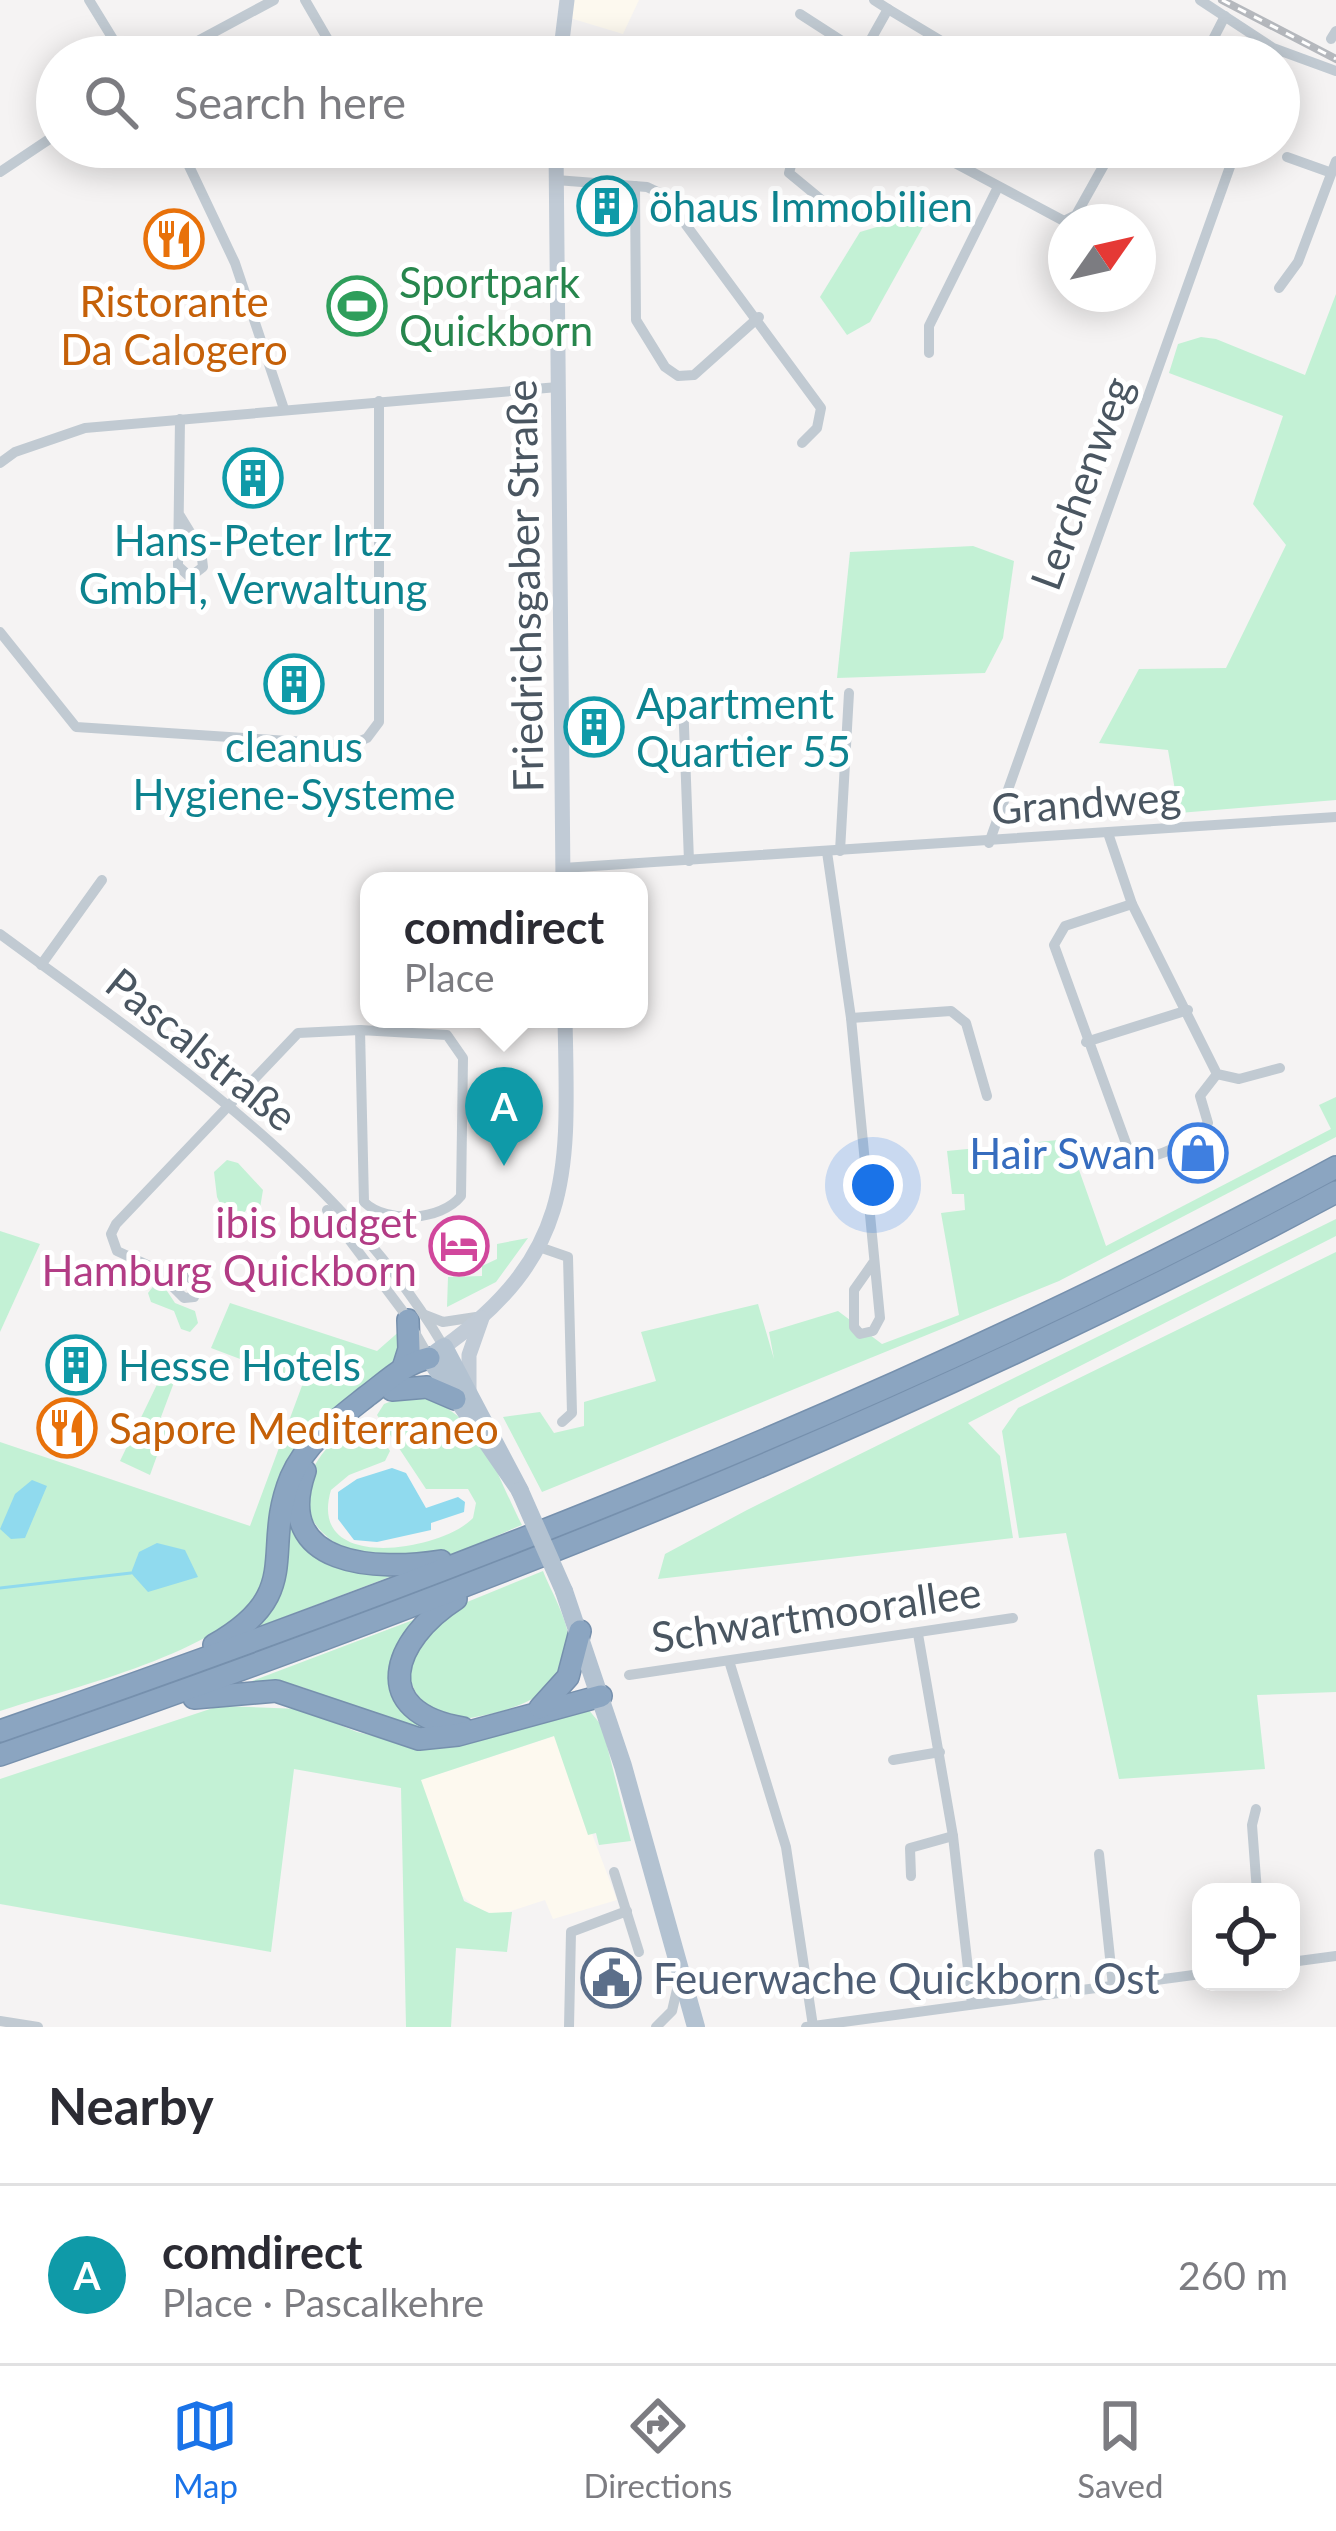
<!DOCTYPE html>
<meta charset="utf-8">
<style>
:root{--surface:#fff;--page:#f2f2f3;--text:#2b2b33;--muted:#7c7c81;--line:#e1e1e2;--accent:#1a73e8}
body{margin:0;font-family:Lato,sans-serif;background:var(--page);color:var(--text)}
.controls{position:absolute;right:36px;bottom:36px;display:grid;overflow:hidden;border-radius:24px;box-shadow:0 6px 30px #0003}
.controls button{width:108px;height:108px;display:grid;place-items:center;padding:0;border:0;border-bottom:3px solid var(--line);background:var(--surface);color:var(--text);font:60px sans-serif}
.compass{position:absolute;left:1048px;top:204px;width:108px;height:108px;border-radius:50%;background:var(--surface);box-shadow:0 6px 30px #0003;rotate:56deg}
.you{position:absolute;left:873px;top:1185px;width:42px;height:42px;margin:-30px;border:9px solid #fff;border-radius:50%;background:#1a73e8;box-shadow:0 0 0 18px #1a73e833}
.badge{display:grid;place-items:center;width:78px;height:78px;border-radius:50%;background:var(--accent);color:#fff;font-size:39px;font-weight:700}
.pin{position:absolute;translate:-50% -99px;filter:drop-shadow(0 3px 6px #0008)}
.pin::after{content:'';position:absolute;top:63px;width:42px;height:36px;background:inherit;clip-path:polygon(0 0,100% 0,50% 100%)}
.popup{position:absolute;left:360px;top:872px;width:288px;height:156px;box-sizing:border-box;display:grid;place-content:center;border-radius:24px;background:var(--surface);filter:drop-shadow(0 3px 9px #0005);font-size:39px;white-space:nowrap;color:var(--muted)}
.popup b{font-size:45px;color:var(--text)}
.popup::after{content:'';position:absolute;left:50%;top:100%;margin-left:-24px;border:24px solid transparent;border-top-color:var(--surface)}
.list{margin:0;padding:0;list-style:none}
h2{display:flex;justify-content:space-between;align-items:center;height:156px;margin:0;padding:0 48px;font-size:51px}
h2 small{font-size:39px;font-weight:400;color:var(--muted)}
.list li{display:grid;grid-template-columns:78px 1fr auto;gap:36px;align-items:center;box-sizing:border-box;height:180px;padding:0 48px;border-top:3px solid var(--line)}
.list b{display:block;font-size:45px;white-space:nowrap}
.list p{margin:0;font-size:39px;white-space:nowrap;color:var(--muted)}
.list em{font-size:39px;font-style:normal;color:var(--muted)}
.icon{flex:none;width:66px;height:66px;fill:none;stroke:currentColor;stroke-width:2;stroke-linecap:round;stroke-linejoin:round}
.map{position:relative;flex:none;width:1336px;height:2027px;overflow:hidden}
.search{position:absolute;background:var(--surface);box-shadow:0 6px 30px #0003;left:36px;right:36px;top:36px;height:132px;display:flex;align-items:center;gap:30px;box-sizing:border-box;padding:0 42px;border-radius:66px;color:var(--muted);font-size:45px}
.sheet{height:336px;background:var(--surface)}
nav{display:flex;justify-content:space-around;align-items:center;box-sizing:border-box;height:168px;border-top:3px solid var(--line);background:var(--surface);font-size:33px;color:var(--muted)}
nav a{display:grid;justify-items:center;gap:6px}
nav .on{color:var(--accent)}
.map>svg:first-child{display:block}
.commercial{fill:#fdf9ef}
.green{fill:#c3f1d5}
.water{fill:#90daee}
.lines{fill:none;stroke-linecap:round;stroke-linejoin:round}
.stream{stroke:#90daee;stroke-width:3}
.highway-casing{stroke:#7690ad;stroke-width:24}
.street{stroke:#c1cad2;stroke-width:10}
.secondary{stroke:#c1cbd6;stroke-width:15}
.primary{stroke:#b3c2d1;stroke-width:18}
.highway{stroke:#8ba5c1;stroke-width:21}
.rail-casing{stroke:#b5b8bd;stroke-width:8}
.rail{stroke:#fff;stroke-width:3;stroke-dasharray:9;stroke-linecap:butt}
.primary-bridge{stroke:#b3c2d1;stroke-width:18}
.labels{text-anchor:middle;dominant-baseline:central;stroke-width:10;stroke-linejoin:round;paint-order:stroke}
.culture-label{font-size:42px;fill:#0d838f;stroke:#fff;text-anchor:start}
.leisure-label{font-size:42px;fill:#27864d;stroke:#fff;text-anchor:start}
.food-label{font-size:42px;fill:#c56008;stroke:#fff}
.street-label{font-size:42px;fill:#4a5661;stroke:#fff}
.shop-label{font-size:42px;fill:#366cbe;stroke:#fff;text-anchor:end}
.hotel-label{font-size:42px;fill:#b23c85;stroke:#fff;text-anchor:end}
.service-label{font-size:42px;fill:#4e5e75;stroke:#fff;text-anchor:start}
</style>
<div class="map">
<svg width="1336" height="2027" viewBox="0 0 1336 2027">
<rect width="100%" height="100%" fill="#f5f3f3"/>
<!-- commercial -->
<g class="commercial">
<polygon points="574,0 639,0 623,34 570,18"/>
<polygon points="555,1736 617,1900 553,1919 545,1900 499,1915 477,1909 458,1892 420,1780"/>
</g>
<!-- green -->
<g class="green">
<polygon points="917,215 929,216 870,322 847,335 820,297 860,232"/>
<polygon points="1336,294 1336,800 1179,813 1168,750 1099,743 1139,669 1226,668 1286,545 1253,504 1283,416 1169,373 1178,344 1201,337 1216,339 1305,375"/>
<polygon points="973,546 1014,561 1003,638 985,673 837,678 850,552"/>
<polygon points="1336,1097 1336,1137 1059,1281 542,1492 503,1417 540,1412 554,1433 584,1426 584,1402 656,1381 641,1332 758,1304 774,1359 769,1332 838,1311 882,1344 959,1315 941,1213 965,1210 964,1194 952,1194 947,1151 1068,1139 1106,1246 1331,1129 1319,1105"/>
<polygon points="227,1160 238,1163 263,1190 260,1208 253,1202 236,1222 228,1220 217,1197 214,1172"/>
<polygon points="1336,1219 1336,1236 968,1423 1000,1456 1013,1538 658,1579 665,1554 747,1510"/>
<polygon points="0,1231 40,1244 0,1332"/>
<polygon points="528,1238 496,1282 447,1307 448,1277 482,1276 482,1266 497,1259 497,1244"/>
<polygon points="1336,1252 1336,1692 1257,1695 1265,1769 1119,1779 1066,1533 1019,1538 1002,1431 1018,1408"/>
<polygon points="159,1279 175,1303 195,1311 198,1323 190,1332 181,1329 174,1311 151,1302 148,1293"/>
<path d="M230,1303L377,1351L402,1329V1350C372,1389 327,1412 296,1450C264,1488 278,1537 264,1581C243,1649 64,1689 0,1711V1442L250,1526L303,1383L211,1348Z"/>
<polygon points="163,1372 176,1377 161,1417 167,1428 150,1475 120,1461"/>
<path d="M415,1392C486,1419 491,1465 522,1525C484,1540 438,1566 396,1563C343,1559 279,1520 318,1460C328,1444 344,1433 359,1421L371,1422L390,1451L385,1461L349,1475L331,1490C306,1574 442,1551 473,1518L476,1503L468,1489H426L377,1415L384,1404Z"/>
<polygon points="295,1493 328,1561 367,1574 400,1573 250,1630"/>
<path d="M543,1571C552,1595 580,1637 566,1667C549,1704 488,1717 451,1720C419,1702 408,1693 409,1655L450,1609Z"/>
<polygon points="421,1617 398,1644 393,1663 433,1727 426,1734 302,1687 252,1681"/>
<polygon points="219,1706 301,1709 357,1732 418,1746 588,1709 602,1726 631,1841 599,1845 596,1833 588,1835 554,1736 421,1780 464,1901 489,1913 512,1912 507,1952 456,1948 451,2027 406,2027 401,1788 294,1769 271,1952 0,1904 0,1779"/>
</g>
<!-- water -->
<g class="water">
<polygon points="392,1468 406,1473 426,1508 458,1497 465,1502 464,1512 431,1523 431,1530 377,1542 354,1540 338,1519 338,1492 357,1479"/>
<polygon points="32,1480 47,1486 25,1538 11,1539 0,1529 15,1494"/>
<polygon points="157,1543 185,1550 198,1577 148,1592 131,1573 139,1552"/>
</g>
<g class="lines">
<!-- stream -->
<polyline class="stream" points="0,1588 131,1573"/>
<!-- highway casing -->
<g class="highway-casing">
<g id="highway">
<polyline points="403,1368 409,1349 408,1320"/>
<polyline points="392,1390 427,1387 455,1399"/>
<path d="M305,1471C271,1568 379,1571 441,1561"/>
<path d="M456,1599C392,1640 367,1712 463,1728"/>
<path d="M214,1645C307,1592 260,1552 291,1477C306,1442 338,1419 367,1396C387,1381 405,1363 429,1358"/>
<polyline points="194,1698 276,1691 419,1739 458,1735 601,1696"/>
<polyline points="540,1708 568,1677 580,1631"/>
<path d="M0,1731C457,1572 910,1397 1336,1167"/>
<path d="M0,1755C457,1597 909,1421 1336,1192"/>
</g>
</g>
<!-- street -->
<g class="street">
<polyline points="89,0 124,57"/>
<polyline points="305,0 338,57"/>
<polyline points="1200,0 1273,48 1336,71"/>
<polyline points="888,9 968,57"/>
<polyline points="800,14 862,54"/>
<polyline points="1331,39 1336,31"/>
<polyline points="168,57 274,0"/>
<polyline points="861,57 888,9 874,0"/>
<polyline points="1204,57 1225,16"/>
<polyline points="180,147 235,263 284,409"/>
<polyline points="810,147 793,158 789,173 829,206"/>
<polyline points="925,147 1064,221 1076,215 1114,147"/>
<polyline points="1116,147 1145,161 1157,147"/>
<polyline points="1287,157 1329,172"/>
<polyline points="0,172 57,134"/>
<polyline points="556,180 647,187 664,195 821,408 817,428 802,443"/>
<polyline points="635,186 636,320 665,367 678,376 694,375 759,317"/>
<polyline points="1279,288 1298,262 1336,161"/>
<polyline points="929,353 929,326 998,187"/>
<polyline points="0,463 15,452 85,428 558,387"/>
<polyline points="179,514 201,550 203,567 190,577 178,566 180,419"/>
<polyline points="0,632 76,727 351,745 367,738 379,722 379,401"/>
<polyline points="683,700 689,861"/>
<polyline points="1108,833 1132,904 1217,1074 1239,1079 1280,1068"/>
<polyline points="989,843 1237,147"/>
<polyline points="840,851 849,693"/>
<polyline points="827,852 851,1018 880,1318 873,1331 860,1334 854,1327 854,1290 873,1263"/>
<polyline points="563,868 1336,817"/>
<path d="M1132,904L1065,926L1054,945L1131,1157C1155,1162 1193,1141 1208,1123L1200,1096L1217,1074"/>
<path d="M0,934C160,1052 341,1171 444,1347"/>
<polyline points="41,965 102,880"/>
<polyline points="851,1018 951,1011 966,1023 987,1096"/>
<path d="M360,1030L447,1035L463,1058L461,1196C441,1221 387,1224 364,1202Z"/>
<polyline points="1086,1042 1188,1010"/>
<polyline points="327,1210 402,1310 429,1357"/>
<polyline points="542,1248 568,1257 572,1413 562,1422"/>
<polyline points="154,1268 117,1251 111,1234 116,1224 298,1033 360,1030"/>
<polygon points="154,1268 191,1278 197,1287 194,1297 184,1298"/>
<polyline points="425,1315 443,1322 476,1317"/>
<polyline points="918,1634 953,1836 972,2004"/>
<polyline points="730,1664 786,1847 813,2026"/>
<polyline points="629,1675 1013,1618"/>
<polyline points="893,1760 940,1752"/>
<polyline points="1256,1809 1252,1825 1257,1892"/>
<polyline points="1099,1854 1113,1986"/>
<polyline points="614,1872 639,1952"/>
<polyline points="911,1876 910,1848 953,1836"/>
<polyline points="1291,1962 1336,1956"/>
<polyline points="0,2021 38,2027"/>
<polyline points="569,2027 571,1932 627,1911"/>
<polyline points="656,2027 672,2011 679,1981"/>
<polyline points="806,2027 1201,1974"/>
</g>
<!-- secondary -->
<g class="secondary">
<polyline points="560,57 567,0"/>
<polyline points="556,147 563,881"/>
<path d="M444,1347C576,1252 568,1169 565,1019"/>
<polyline points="469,1391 469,1355 482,1318"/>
</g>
<!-- primary -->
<g class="primary">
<polyline points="519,1489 429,1358 444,1347 519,1489 520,1491"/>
<polyline points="564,1591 623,1766 696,2027"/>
</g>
<!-- highway -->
<use href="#highway" class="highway"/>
<!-- rail casing -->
<g class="rail-casing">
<polyline id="rail" points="1222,0 1336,59"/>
</g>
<!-- rail -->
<use href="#rail" class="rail"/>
<!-- primary-bridge -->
<polyline class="primary-bridge" points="520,1491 564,1591"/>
</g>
<!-- icons -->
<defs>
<g id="building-ring" transform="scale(3)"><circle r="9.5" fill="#fff" stroke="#0f9aa8" stroke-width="1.5"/><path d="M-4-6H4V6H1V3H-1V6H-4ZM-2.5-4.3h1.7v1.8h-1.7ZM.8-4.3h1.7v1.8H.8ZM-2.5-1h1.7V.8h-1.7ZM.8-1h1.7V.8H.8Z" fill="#0f9aa8"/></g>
<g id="restaurant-ring" transform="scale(3)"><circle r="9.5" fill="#fff" stroke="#e8710a" stroke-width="1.5"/><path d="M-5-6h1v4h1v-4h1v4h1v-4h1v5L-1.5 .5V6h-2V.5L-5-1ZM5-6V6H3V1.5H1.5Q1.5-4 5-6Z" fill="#e8710a"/></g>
<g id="stadium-ring" transform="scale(3)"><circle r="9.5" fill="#fff" stroke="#2e9e5b" stroke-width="1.5"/><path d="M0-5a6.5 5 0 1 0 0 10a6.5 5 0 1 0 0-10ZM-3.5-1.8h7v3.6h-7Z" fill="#2e9e5b"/></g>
<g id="shop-ring" transform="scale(3)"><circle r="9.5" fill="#fff" stroke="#3f7fe0" stroke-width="1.5"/><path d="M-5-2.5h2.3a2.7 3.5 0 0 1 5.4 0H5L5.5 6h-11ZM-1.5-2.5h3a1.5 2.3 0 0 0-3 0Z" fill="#3f7fe0"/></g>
<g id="hotel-ring" transform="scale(3)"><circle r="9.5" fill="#fff" stroke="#d1479c" stroke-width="1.5"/><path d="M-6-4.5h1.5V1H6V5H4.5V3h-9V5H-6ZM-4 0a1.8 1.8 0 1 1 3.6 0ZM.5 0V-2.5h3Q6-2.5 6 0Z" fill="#d1479c"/></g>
<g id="civic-ring" transform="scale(3)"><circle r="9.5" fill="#fff" stroke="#5c6f8a" stroke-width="1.5"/><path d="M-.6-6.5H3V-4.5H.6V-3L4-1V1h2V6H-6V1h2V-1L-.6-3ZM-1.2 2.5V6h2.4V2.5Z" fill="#5c6f8a"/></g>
</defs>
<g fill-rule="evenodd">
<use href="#building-ring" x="607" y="206"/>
<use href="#restaurant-ring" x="174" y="239"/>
<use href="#stadium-ring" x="357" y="306"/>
<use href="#building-ring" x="253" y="478"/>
<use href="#building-ring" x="294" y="684"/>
<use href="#building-ring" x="594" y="727"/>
<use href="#shop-ring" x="1198" y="1153"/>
<use href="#hotel-ring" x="459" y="1246"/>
<use href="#building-ring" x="76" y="1365"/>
<use href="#restaurant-ring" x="67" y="1428"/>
<use href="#civic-ring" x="611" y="1978"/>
</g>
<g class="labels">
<!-- culture labels -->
<g class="culture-label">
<text x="649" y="206">öhaus Immobilien</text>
<text x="253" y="540" text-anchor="middle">Hans-Peter Irtz<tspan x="253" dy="48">GmbH, Verwaltung</tspan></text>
<text x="636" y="703">Apartment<tspan x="636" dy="48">Quartier 55</tspan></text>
<text x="294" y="746" text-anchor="middle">cleanus<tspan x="294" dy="48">Hygiene-Systeme</tspan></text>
<text x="118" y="1365">Hesse Hotels</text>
</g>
<!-- leisure labels -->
<g class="leisure-label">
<text x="399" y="282">Sportpark<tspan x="399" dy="48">Quickborn</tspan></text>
</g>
<!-- food labels -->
<g class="food-label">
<text x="174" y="301">Ristorante<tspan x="174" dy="48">Da Calogero</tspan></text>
<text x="109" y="1428" text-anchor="start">Sapore Mediterraneo</text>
</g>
<!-- street labels -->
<g class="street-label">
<text transform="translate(1081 483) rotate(-70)">Lerchenweg</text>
<text transform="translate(524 586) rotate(-91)">Friedrichsgaber Straße</text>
<text transform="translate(1086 802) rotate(-4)">Grandweg</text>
<text transform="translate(202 1049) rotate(39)">Pascalstraße</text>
<text transform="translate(816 1614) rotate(-8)">Schwartmoorallee</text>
</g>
<!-- shop labels -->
<g class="shop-label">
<text x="1156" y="1153">Hair Swan</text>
</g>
<!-- hotel labels -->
<g class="hotel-label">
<text x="417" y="1222">ibis budget<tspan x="417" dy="48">Hamburg Quickborn</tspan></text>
</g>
<!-- service labels -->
<g class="service-label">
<text x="653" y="1978">Feuerwache Quickborn Ost</text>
</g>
</g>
</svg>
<div class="controls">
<button><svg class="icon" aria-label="locate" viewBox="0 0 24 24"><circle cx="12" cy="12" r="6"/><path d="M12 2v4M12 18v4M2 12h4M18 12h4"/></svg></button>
</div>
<svg class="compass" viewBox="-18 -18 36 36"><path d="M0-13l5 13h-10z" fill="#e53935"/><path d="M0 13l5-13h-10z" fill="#7c7c81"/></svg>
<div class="you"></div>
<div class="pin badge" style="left:504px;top:1166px;background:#0f9aa8">A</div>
<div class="popup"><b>comdirect</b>Place</div>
<div class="search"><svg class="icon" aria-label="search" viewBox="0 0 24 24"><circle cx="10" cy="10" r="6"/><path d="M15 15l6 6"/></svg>Search here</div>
</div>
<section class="sheet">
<h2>Nearby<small></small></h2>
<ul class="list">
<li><span class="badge" style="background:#0f9aa8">A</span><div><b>comdirect</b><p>Place · Pascalkehre</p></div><em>260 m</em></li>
</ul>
</section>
<nav>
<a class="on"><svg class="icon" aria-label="map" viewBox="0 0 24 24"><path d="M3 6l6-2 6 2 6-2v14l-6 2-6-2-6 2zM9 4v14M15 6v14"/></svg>Map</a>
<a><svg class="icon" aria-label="directions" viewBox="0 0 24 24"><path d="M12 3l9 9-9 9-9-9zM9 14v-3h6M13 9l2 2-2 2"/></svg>Directions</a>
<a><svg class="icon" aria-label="saved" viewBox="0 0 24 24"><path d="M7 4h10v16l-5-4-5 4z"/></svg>Saved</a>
</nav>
